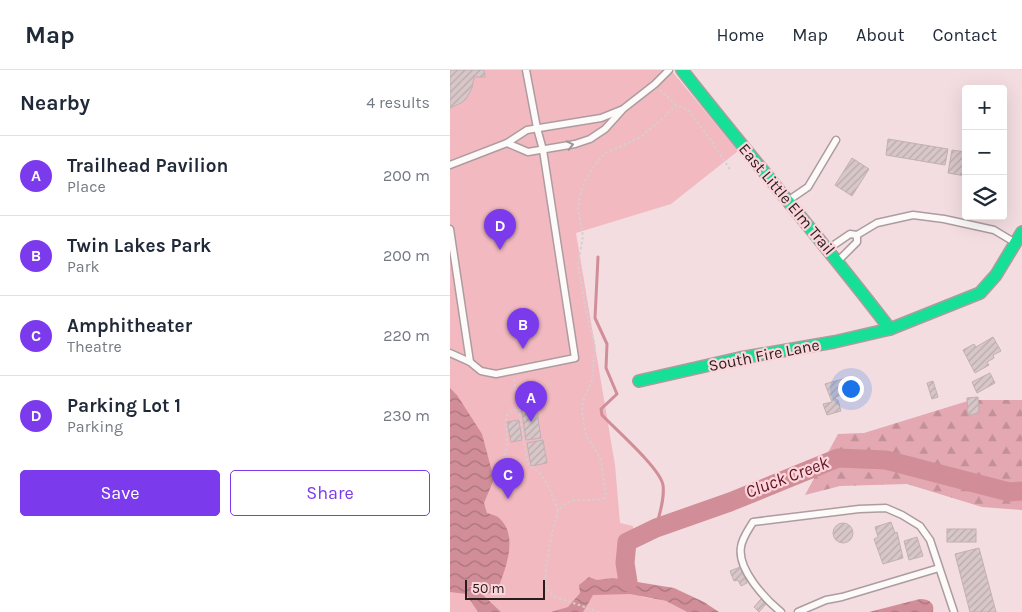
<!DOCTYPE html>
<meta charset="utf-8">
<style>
:root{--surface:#fff;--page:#f2f2f3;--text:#1f2937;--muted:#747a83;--line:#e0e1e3;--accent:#7c3aed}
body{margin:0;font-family:Karla,sans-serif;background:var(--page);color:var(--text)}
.controls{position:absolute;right:15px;top:15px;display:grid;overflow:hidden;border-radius:5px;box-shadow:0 5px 20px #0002}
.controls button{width:45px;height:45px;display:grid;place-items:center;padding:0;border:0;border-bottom:1px solid var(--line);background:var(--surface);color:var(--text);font:25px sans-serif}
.scale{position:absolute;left:15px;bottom:12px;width:80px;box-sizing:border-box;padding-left:5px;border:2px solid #291c1e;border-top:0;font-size:14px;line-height:18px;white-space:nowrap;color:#291c1e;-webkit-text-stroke:4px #fbd5d9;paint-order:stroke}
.you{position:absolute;left:400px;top:318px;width:18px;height:18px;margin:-12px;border:4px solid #fff;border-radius:50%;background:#1a73e8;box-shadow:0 0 0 8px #1a73e833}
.badge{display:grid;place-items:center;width:32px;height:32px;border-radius:50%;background:var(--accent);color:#fff;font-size:16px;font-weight:700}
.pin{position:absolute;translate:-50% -41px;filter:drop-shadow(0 1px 2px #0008)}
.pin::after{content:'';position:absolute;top:26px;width:18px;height:15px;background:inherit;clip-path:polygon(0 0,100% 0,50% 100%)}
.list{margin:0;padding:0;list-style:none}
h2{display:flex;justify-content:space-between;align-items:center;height:65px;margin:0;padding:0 20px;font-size:21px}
h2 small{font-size:16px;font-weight:400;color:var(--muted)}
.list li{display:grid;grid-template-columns:32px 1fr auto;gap:15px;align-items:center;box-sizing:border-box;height:80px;padding:0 20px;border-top:1px solid var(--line)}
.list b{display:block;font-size:19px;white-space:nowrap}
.list p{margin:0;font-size:16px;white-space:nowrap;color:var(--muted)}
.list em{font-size:16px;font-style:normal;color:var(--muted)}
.actions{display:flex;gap:10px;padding:15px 20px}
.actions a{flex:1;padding:11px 0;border:1px solid var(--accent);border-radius:5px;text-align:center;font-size:18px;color:var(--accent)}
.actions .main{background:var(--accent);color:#fff}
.icon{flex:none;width:28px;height:28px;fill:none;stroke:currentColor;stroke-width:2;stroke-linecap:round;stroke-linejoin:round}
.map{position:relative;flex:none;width:572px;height:542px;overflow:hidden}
header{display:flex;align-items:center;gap:30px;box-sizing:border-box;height:70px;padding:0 25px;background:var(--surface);border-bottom:1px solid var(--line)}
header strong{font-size:24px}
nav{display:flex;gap:28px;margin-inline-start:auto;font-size:18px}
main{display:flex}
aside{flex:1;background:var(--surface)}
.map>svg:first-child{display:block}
.forest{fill:url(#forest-firs)}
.park{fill:#f2b9c1}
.water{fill:url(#water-waves)}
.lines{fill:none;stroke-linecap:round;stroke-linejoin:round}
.stream{stroke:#d18e98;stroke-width:3}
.river{stroke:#d18e98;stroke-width:19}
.building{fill:url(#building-hatch);stroke:#c2b0b3}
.lane-casing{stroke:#ad9c9f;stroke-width:9}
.fast-casing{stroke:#ad9c9f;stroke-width:14}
.path{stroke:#d6cfd1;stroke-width:2;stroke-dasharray:2.5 2.5;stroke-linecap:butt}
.lane{stroke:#fdfafa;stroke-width:6}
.fast{stroke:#16e098;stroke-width:11}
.oneway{stroke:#9e9697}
.labels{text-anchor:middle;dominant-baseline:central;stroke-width:4.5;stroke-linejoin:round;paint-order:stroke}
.street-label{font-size:16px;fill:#291c1e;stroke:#fbd5d9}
.water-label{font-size:18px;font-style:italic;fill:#631227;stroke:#fbd5d9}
</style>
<header>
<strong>Map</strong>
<nav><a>Home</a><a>Map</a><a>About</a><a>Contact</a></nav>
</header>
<main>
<aside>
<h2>Nearby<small>4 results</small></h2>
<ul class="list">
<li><span class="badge">A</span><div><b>Trailhead Pavilion</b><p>Place</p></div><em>200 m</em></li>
<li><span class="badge">B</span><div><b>Twin Lakes Park</b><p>Park</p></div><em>200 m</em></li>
<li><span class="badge">C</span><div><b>Amphitheater</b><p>Theatre</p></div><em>220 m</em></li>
<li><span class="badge">D</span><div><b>Parking Lot 1</b><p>Parking</p></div><em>230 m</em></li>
</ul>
<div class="actions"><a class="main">Save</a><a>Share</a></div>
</aside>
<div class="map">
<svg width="572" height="542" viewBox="0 0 572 542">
<defs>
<pattern id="forest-firs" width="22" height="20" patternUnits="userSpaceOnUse" patternTransform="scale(1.25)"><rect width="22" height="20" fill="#e3a8b1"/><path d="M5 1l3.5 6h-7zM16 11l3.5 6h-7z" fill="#c39098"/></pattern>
<pattern id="water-waves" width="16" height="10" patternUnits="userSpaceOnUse" patternTransform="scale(1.25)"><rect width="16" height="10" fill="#d18e98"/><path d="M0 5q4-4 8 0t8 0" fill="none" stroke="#aa737b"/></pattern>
<pattern id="building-hatch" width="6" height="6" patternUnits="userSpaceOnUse" patternTransform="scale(1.25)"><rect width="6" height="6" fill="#d8c7c9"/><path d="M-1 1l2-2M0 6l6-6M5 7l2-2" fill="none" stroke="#b9aaac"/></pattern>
</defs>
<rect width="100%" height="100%" fill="#f3dde0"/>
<!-- forest -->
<polygon class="forest" points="521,330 572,330 572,440 532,437 457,414 390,416 355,425 388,364 414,363"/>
<!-- park -->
<polygon class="park" points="0,0 221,0 288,81 221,134 126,163 165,395 170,453 183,456 183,512 192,527 216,531 237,542 0,542"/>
<!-- water -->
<g class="water">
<path d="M0,318L7,325L32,364L44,409L34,433L37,443C40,444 45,445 48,447C70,465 55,500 47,521L33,525L51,542H28L16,524L0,522Z"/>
<polygon points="139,507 147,510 163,508 224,518 254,532 269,542 237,542 216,531 180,524 143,525 133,542 101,542 118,537 130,523 129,515"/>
<path d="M470,529C479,529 485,533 483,542H419Z"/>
</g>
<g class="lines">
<!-- stream -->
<path class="stream" d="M148,187L145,248L157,274L156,298L167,324L151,339L152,345C165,359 210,398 213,415C215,429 209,445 206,458"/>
<!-- river -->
<polyline class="river" points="178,512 175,493 177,472 206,458 280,432 388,388 436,390 559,422 572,421"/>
</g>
<!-- building -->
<g class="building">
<polygon points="0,0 34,0 35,7 24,7 22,18 16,29 11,33 0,38"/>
<polygon points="438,69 498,79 495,95 436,85"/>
<polygon points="502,80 516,82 516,106 498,103"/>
<polygon points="402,88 419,99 402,126 385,115"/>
<polygon points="543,267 551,281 543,285 544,288 537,292 539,295 525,303 513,280 524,274 526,277"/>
<polygon points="540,303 545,313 527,323 522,312"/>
<polygon points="396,308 400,322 385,327 386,330 388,330 391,341 377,345 373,334 382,332 375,314"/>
<polygon points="483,311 488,327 482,329 477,313"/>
<polygon points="528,327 529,343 518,345 517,328"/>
<polygon points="86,334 91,368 76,370 71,336"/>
<polygon points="69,350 72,370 61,372 57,352"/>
<polygon points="93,370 97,393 81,396 77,373"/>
<polygon points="441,452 445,463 447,462 453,488 433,494 424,469 428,467 425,457"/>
<circle cx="393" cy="463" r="10"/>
<rect x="497" y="459" width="29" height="13"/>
<polygon points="467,467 473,486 459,490 454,471"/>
<polygon points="529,478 546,542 520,542 505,484"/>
<polygon points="290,497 297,513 291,516 288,510 284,511 280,501"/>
<polygon points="311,529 316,534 309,542 304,537"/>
</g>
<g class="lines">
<!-- lane casing -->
<g class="lane-casing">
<g id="lane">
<polyline points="57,73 78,82 125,74 140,69 155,59 173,39 205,14 219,0"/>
<polyline points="0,95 57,73 77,60 151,48 171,40"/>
<polyline points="339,130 358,117 386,70"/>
<polyline points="0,159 20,292 0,283"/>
<polyline points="407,165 427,153 463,145 494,149 544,160 564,172"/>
<polyline points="378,179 400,164 407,165 407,172 389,190"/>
<polyline points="20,292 31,301 46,304 125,288 93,80 87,58 76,0"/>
<path d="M331,542C315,529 287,499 291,477C292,468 299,459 303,452L409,439L436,438L452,445L470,456L480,470L504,542"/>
<polyline points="348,542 376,530 392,527 489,498"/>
</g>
</g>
<!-- fast casing -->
<g class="fast-casing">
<g id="fast">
<path d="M232,0C300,87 373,171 440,259"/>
<polyline points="189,311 290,288 384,272 440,259 530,223 546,205 572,162"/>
</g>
</g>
<!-- path -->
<g class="path">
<polyline points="210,20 226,35 238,40 260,69 281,101"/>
<path d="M64,309L77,391C81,398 88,400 92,406C99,415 103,429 108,440"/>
<polyline points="50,415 51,400 57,376 56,347 59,342 70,339"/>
<path d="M149,542L106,527C101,524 98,521 96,516C93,504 103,454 108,442C109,439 113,435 116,433C127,427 142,432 154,428L156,424L151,391L144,377L136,366L132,342L133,331L142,310L145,275L136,241L128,195L133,166L128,138L132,117L142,99L155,83L189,68L209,52L226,35"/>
</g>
<!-- lane -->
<use href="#lane" class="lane"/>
<!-- fast -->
<use href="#fast" class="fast"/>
</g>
<!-- one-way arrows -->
<defs><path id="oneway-chevron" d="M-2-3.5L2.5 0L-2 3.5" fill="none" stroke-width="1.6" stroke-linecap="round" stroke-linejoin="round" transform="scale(1.25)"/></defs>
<use class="oneway" href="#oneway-chevron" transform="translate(120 75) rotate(-13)"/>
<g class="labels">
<!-- street labels -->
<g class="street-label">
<text transform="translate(337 129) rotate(50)">East Little Elm Trail</text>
<text transform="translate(314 285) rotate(-11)">South Fire Lane</text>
</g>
<!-- water labels -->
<g class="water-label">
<text transform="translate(337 407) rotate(-21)">Cluck Creek</text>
</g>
</g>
</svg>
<div class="controls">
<button>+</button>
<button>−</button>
<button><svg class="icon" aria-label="layers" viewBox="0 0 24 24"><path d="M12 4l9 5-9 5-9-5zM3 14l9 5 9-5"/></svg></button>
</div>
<div class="scale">50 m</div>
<div class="you"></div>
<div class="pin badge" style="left:81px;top:352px">A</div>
<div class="pin badge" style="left:73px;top:279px">B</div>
<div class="pin badge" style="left:58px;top:429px">C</div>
<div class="pin badge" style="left:50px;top:180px">D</div>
</div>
</main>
